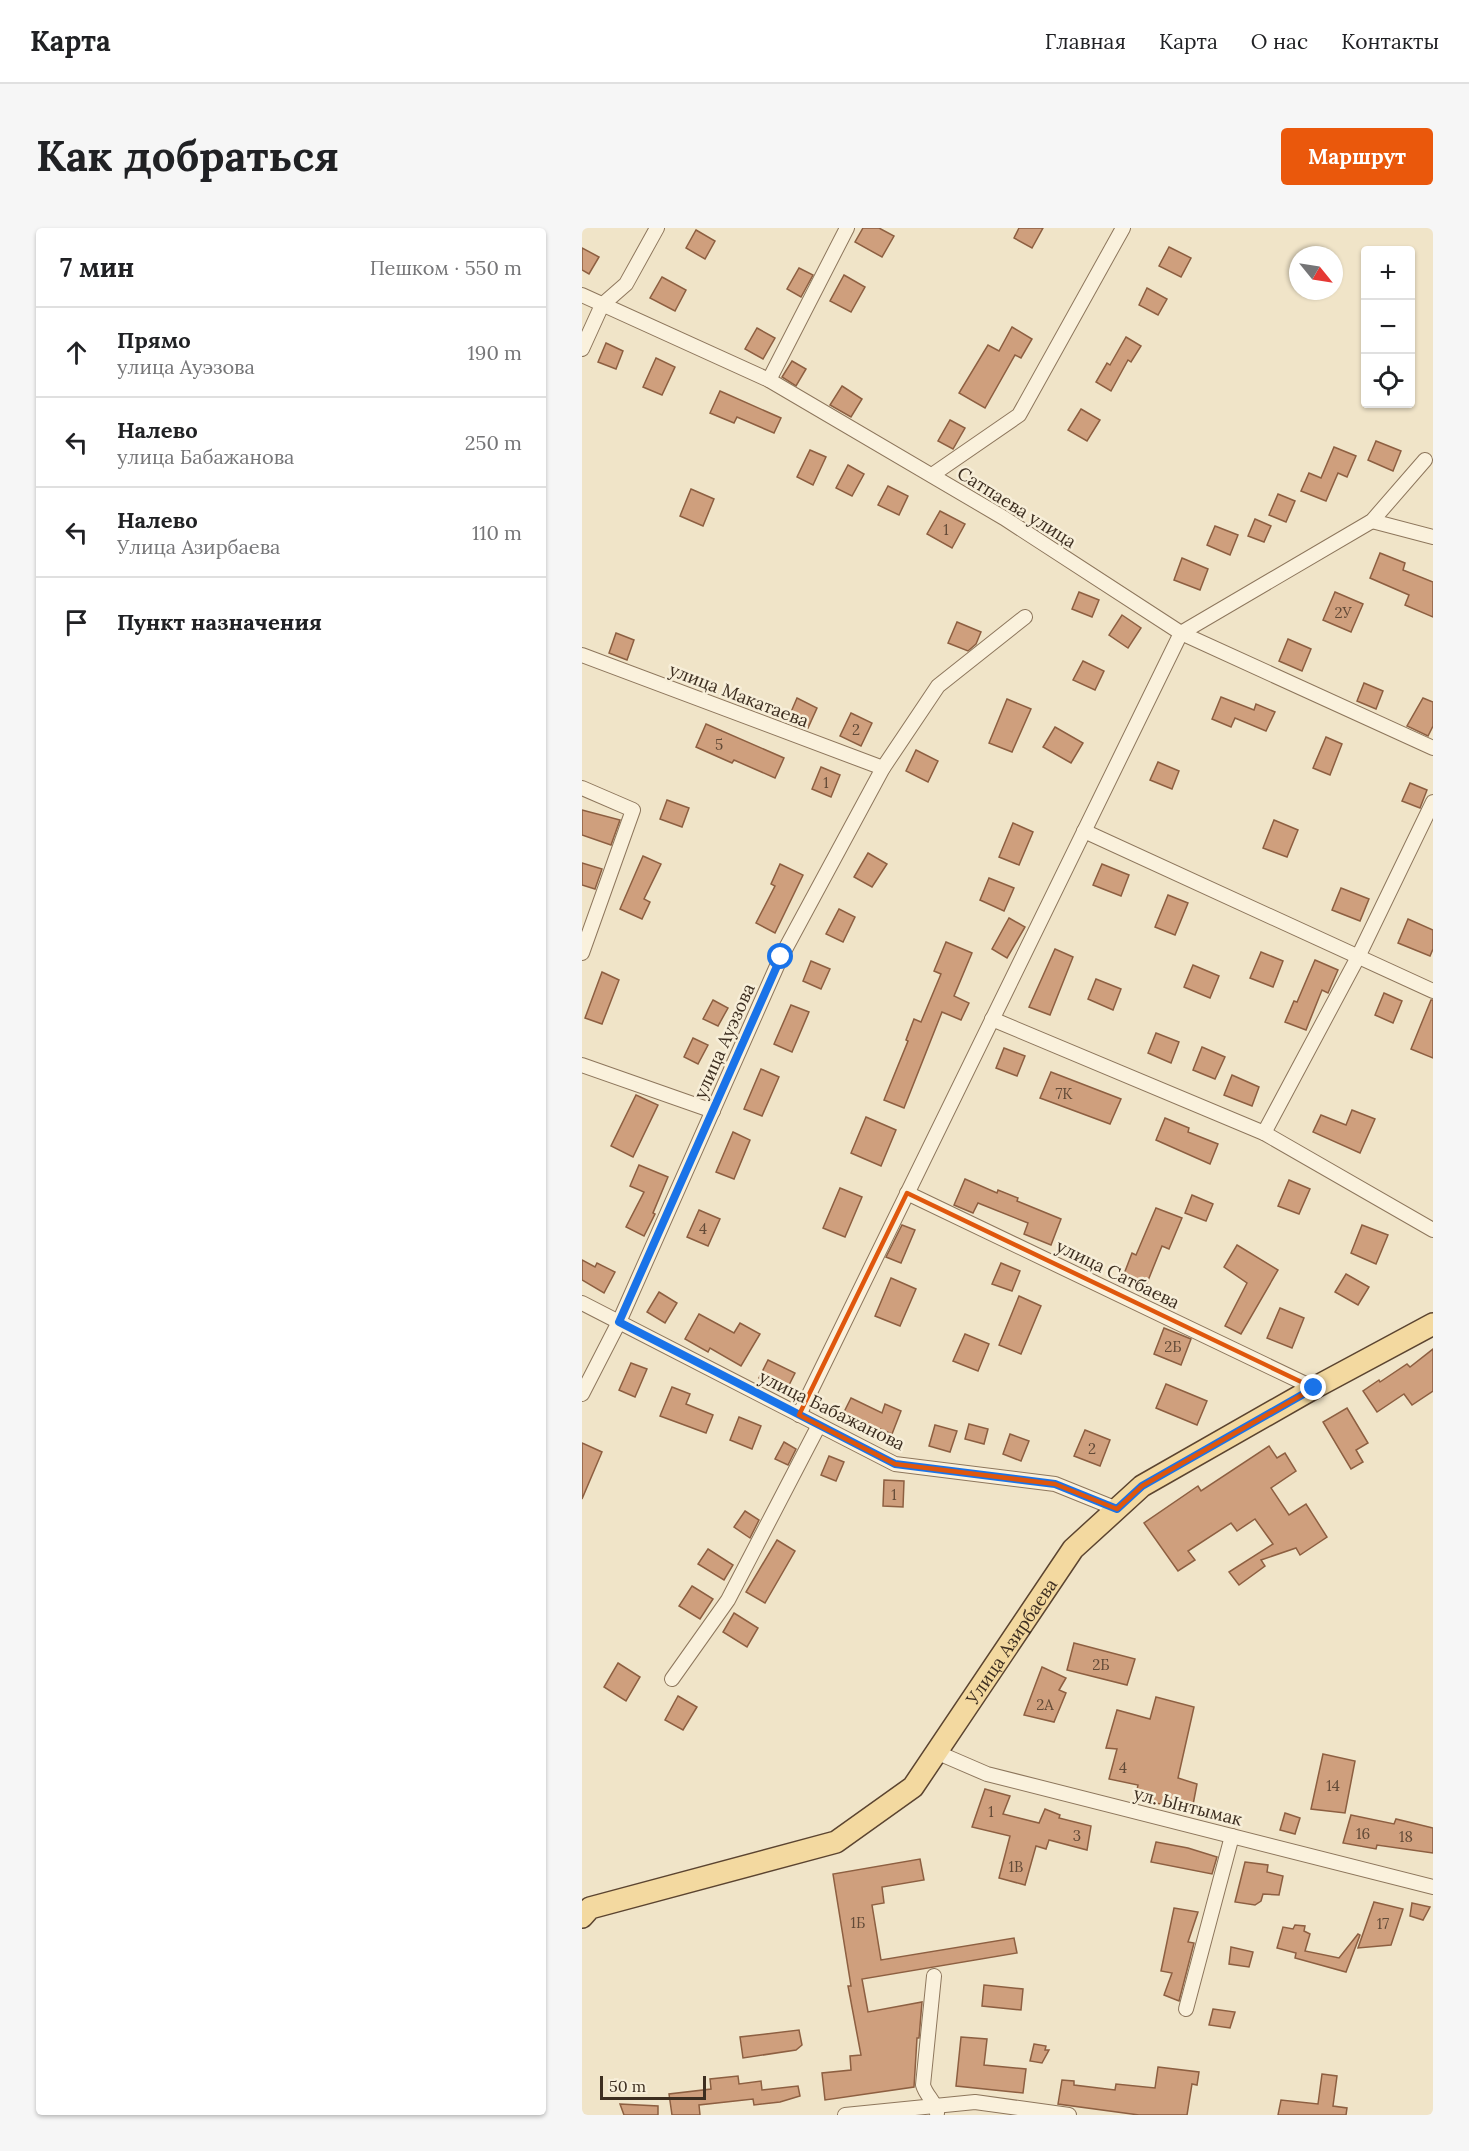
<!DOCTYPE html>
<html lang="ru">
<meta charset="utf-8">
<style>
:root{--surface:#fff;--page:#f6f6f6;--text:#202124;--muted:#757577;--line:#e0e0e0;--accent:#ea580c}
body{margin:0;font-family:Lora,serif;background:var(--page);color:var(--text)}
.controls{position:absolute;right:18px;top:18px;display:grid;overflow:hidden;border-radius:6px;box-shadow:0 2px 4px #0004}
.controls button{width:54px;height:54px;display:grid;place-items:center;padding:0;border:0;border-bottom:2px solid var(--line);background:var(--surface);color:var(--text);font:30px sans-serif}
.compass{position:absolute;left:707px;top:18px;width:54px;height:54px;border-radius:50%;background:var(--surface);box-shadow:0 2px 4px #0004;rotate:120deg}
.scale{position:absolute;left:18px;bottom:15px;width:106px;box-sizing:border-box;padding-left:6px;border:3px solid #3d2e20;border-top:0;font-size:16px;line-height:21px;white-space:nowrap;color:#3d2e20;-webkit-text-stroke:4px #f7eed8;paint-order:stroke}
.stop{position:absolute;width:18px;height:18px;margin:-14px;border:4px solid #1a73e8;border-radius:50%;background:#fff}
.stop.end{background:#1a73e8;border-color:#fff;box-shadow:0 2px 6px #0008}
.list{margin:0;padding:0;list-style:none}
h2{display:flex;justify-content:space-between;align-items:center;height:78px;margin:0;padding:0 24px;font-size:26px}
h2 small{font-size:20px;font-weight:400;color:var(--muted)}
.list li{display:grid;grid-template-columns:39px 1fr auto;gap:18px;align-items:center;box-sizing:border-box;height:90px;padding:0 24px;border-top:2px solid var(--line)}
.list b{display:block;font-size:22px;white-space:nowrap}
.list p{margin:0;font-size:20px;white-space:nowrap;color:var(--muted)}
.list em{font-size:20px;font-style:normal;color:var(--muted)}
.icon{flex:none;width:33px;height:33px;fill:none;stroke:currentColor;stroke-width:2;stroke-linecap:round;stroke-linejoin:round}
.map{position:relative;flex:none;width:851px;height:1887px;overflow:hidden;border-radius:6px}
header{display:flex;align-items:center;gap:36px;box-sizing:border-box;height:84px;padding:0 30px;background:var(--surface);border-bottom:2px solid var(--line)}
header strong{font-size:28px}
nav{display:flex;gap:33px;margin-inline-start:auto;font-size:21px}
.intro{display:flex;align-items:center;justify-content:space-between;box-sizing:border-box;height:144px;padding:0 36px}
h1{margin:0;font-size:42px}
.button{padding:15px 27px;border-radius:6px;background:var(--accent);color:#fff;font-size:21px;font-weight:700}
main{display:flex;gap:36px;padding:0 36px}
aside{flex:1;background:var(--surface);border-radius:6px;box-shadow:0 2px 4px #0004}
.map>svg:first-child{display:block}
.building{fill:#cf9f7d;stroke:#8d5f41;stroke-width:1.5}
.lines{fill:none;stroke-linecap:round;stroke-linejoin:round}
.minor-casing{stroke:#8d765c;stroke-width:16}
.primary-casing{stroke:#5b4430;stroke-width:24}
.minor{stroke:#faf1dc;stroke-width:14}
.primary{stroke:#f3d9a0;stroke-width:21}
.route{stroke:#1a73e8;stroke-width:8}
.marked{fill:none;stroke:#df570d;stroke-width:4.5;stroke-linejoin:round}
.labels{text-anchor:middle;dominant-baseline:central;stroke-width:5;stroke-linejoin:round;paint-order:stroke}
.number-label{font-size:15px;fill:#624a37}
.street-label{font-size:18px;fill:#3d2e20;stroke:#f7eed8}
</style>
<header>
<strong>Карта</strong>
<nav><a>Главная</a><a>Карта</a><a>О нас</a><a>Контакты</a></nav>
</header>
<div class="intro"><h1>Как добраться</h1><a class="button">Маршрут</a></div>
<main>
<aside>
<h2>7 мин<small>Пешком · 550 m</small></h2>
<ul class="list">
<li><svg class="icon" aria-label="ahead" viewBox="0 0 24 24"><path d="M12 20V5M6 11l6-6 6 6"/></svg><div><b>Прямо</b><p>улица Ауэзова</p></div><em>190 m</em></li>
<li><svg class="icon" aria-label="left" viewBox="0 0 24 24"><path d="M17 20v-9H6M10 6l-5 5 5 5"/></svg><div><b>Налево</b><p>улица Бабажанова</p></div><em>250 m</em></li>
<li><svg class="icon" aria-label="left" viewBox="0 0 24 24"><path d="M17 20v-9H6M10 6l-5 5 5 5"/></svg><div><b>Налево</b><p>Улица Азирбаева</p></div><em>110 m</em></li>
<li><svg class="icon" aria-label="arrive" viewBox="0 0 24 24"><path d="M6 21V4h12l-3 4 3 4H6"/></svg><div><b>Пункт назначения</b></div></li>
</ul>
</aside>
<div class="map">
<svg width="851" height="1887" viewBox="0 0 851 1887">
<rect width="100%" height="100%" fill="#f0e4c8"/>
<!-- building -->
<g class="building">
<polygon points="281,0 297,0 312,8 300,29 273,14"/>
<polygon points="437,0 461,0 450,20 432,10"/>
<polygon points="114,2 133,13 123,31 104,20"/>
<polygon points="587,19 609,30 599,49 577,38"/>
<polygon points="0,20 17,29 7,46 0,42"/>
<polygon points="217,40 231,47 219,69 205,61"/>
<polygon points="262,47 283,59 269,84 248,73"/>
<polygon points="80,49 104,62 93,83 68,70"/>
<polygon points="565,60 585,71 576,87 557,77"/>
<polygon points="430,99 450,111 439,130 433,127 403,180 377,165 406,117 417,123"/>
<polygon points="175,100 193,110 181,131 163,121"/>
<polygon points="544,109 559,118 549,134 546,132 529,163 514,154 525,135 528,137"/>
<polygon points="24,115 41,123 34,141 16,134"/>
<polygon points="74,130 93,139 80,167 61,159"/>
<polygon points="210,133 224,141 214,158 200,149"/>
<polygon points="260,158 280,171 269,189 248,177"/>
<polygon points="138,163 199,190 192,205 155,189 152,195 128,185"/>
<polygon points="499,181 518,192 505,213 486,202"/>
<polygon points="368,192 383,200 371,221 356,213"/>
<polygon points="794,213 819,223 811,243 786,232"/>
<polygon points="752,219 774,228 765,249 756,245 744,273 719,263 727,245 739,250"/>
<polygon points="228,222 244,229 231,257 215,249"/>
<polygon points="266,237 282,246 270,268 254,260"/>
<polygon points="306,258 326,268 317,287 296,277"/>
<polygon points="109,261 132,271 121,298 98,288"/>
<polygon points="696,266 713,273 704,294 687,287"/>
<polygon points="358,283 383,296 370,320 345,306"/>
<polygon points="673,291 689,298 682,314 666,308"/>
<polygon points="633,298 656,307 648,327 625,317"/>
<polygon points="798,325 823,335 821,342 851,354 851,389 823,377 827,367 788,350"/>
<polygon points="600,330 626,341 618,362 592,352"/>
<polygon points="497,364 517,372 510,389 490,381"/>
<polygon points="753,364 781,376 769,404 741,392"/>
<polygon points="540,387 559,400 546,420 527,407"/>
<polygon points="375,394 399,404 394,416 386,423 366,415"/>
<polygon points="34,405 52,412 45,432 27,425"/>
<polygon points="706,411 729,421 720,443 697,433"/>
<polygon points="501,433 522,443 513,462 491,452"/>
<polygon points="782,455 801,463 794,481 775,473"/>
<polygon points="639,469 672,482 674,476 693,484 684,503 653,490 649,499 630,491"/>
<polygon points="215,470 235,480 226,500 206,491"/>
<polygon points="841,470 851,474 851,498 846,508 825,498"/>
<polygon points="425,471 449,481 430,524 407,515"/>
<polygon points="269,485 290,495 279,518 258,508"/>
<polygon points="124,496 202,530 193,550 152,532 150,535 114,519"/>
<polygon points="473,499 501,515 489,535 461,519"/>
<polygon points="744,509 760,516 748,547 731,540"/>
<polygon points="334,522 356,533 346,554 324,543"/>
<polygon points="576,534 597,543 590,561 568,552"/>
<polygon points="239,539 258,547 249,569 230,561"/>
<polygon points="828,555 845,562 838,580 820,573"/>
<polygon points="85,572 107,580 100,599 78,591"/>
<polygon points="0,582 38,592 29,617 0,607"/>
<polygon points="692,592 716,602 705,629 681,620"/>
<polygon points="431,595 451,604 437,637 417,629"/>
<polygon points="286,625 305,636 290,659 272,649"/>
<polygon points="61,628 79,636 62,671 68,674 60,691 38,681"/>
<polygon points="0,635 20,641 13,661 0,657"/>
<polygon points="198,636 221,647 193,705 174,695 193,658 189,656"/>
<polygon points="520,636 547,647 539,668 511,657"/>
<polygon points="407,650 432,660 422,683 398,672"/>
<polygon points="759,660 787,671 778,693 750,682"/>
<polygon points="586,667 606,675 593,707 573,699"/>
<polygon points="257,681 273,689 261,714 244,706"/>
<polygon points="427,690 443,699 425,730 410,721"/>
<polygon points="826,691 851,702 851,721 848,728 816,715"/>
<polygon points="364,714 390,725 372,768 387,775 379,792 360,784 322,880 302,872 326,813 324,812 332,791 339,794 359,746 352,743"/>
<polygon points="473,721 491,729 468,787 447,779"/>
<polygon points="679,724 701,733 691,759 668,750"/>
<polygon points="733,732 756,742 746,765 740,762 724,802 703,794 712,773 715,774"/>
<polygon points="229,733 248,741 239,761 221,753"/>
<polygon points="611,737 637,748 628,770 602,759"/>
<polygon points="20,744 37,752 20,796 3,790"/>
<polygon points="514,751 539,761 531,782 506,771"/>
<polygon points="802,765 820,773 811,795 793,787"/>
<polygon points="131,772 146,780 136,798 121,791"/>
<polygon points="849,772 851,772 851,830 829,821"/>
<polygon points="209,777 227,784 210,824 192,816"/>
<polygon points="574,805 597,814 589,835 566,825"/>
<polygon points="111,810 126,817 116,836 102,829"/>
<polygon points="620,819 643,829 633,851 611,842"/>
<polygon points="422,820 443,828 435,848 414,840"/>
<polygon points="179,841 197,849 180,888 162,881"/>
<polygon points="469,844 539,871 528,896 458,870"/>
<polygon points="650,847 677,859 670,878 642,867"/>
<polygon points="54,867 76,877 51,929 29,918"/>
<polygon points="770,882 793,891 778,925 731,904 739,887 764,897"/>
<polygon points="284,889 314,902 299,938 269,925"/>
<polygon points="583,890 607,900 606,904 636,916 628,936 574,912"/>
<polygon points="151,904 168,912 152,951 134,944"/>
<polygon points="57,937 86,949 71,985 73,986 62,1008 44,999 62,964 48,958"/>
<polygon points="383,951 415,965 416,962 436,970 435,973 479,991 469,1017 442,1006 446,995 396,975 391,985 372,977"/>
<polygon points="707,952 728,961 717,986 696,978"/>
<polygon points="258,960 280,969 263,1009 241,1000"/>
<polygon points="610,967 631,976 624,993 603,985"/>
<polygon points="574,980 600,990 587,1021 580,1018 565,1055 542,1046 550,1025 554,1027"/>
<polygon points="117,982 138,991 126,1018 105,1009"/>
<polygon points="320,997 333,1002 319,1035 304,1029"/>
<polygon points="780,997 806,1007 794,1036 769,1025"/>
<polygon points="655,1017 696,1042 659,1106 643,1098 665,1055 642,1039"/>
<polygon points="0,1032 13,1039 15,1035 33,1044 22,1065 0,1052"/>
<polygon points="419,1035 438,1043 430,1063 410,1056"/>
<polygon points="764,1046 787,1059 776,1077 753,1064"/>
<polygon points="309,1050 334,1061 318,1098 293,1088"/>
<polygon points="77,1064 95,1075 83,1095 65,1084"/>
<polygon points="437,1068 459,1078 439,1126 417,1117"/>
<polygon points="698,1080 722,1090 710,1120 685,1110"/>
<polygon points="117,1086 152,1105 158,1095 178,1106 159,1138 128,1120 126,1124 103,1111"/>
<polygon points="582,1100 609,1111 599,1137 572,1126"/>
<polygon points="383,1106 407,1116 396,1143 371,1133"/>
<polygon points="851,1121 851,1163 830,1177 822,1166 795,1184 781,1163 797,1152 798,1154 825,1136 828,1139"/>
<polygon points="186,1132 213,1145 204,1163 177,1150"/>
<polygon points="49,1135 65,1141 53,1169 37,1162"/>
<polygon points="584,1156 625,1173 615,1197 574,1180"/>
<polygon points="90,1159 108,1166 104,1176 131,1187 124,1205 78,1188"/>
<polygon points="269,1170 300,1185 303,1176 319,1183 310,1206 261,1186"/>
<polygon points="765,1180 786,1215 774,1222 781,1234 769,1241 741,1194"/>
<polygon points="157,1189 179,1198 170,1221 148,1212"/>
<polygon points="387,1196 406,1201 402,1216 383,1211"/>
<polygon points="353,1197 375,1203 368,1224 347,1218"/>
<polygon points="503,1202 528,1212 518,1238 492,1228"/>
<polygon points="428,1206 447,1213 439,1233 421,1226"/>
<polygon points="202,1214 214,1221 206,1237 193,1231"/>
<polygon points="0,1215 20,1224 0,1271"/>
<polygon points="687,1218 695,1230 703,1225 714,1243 689,1260 707,1287 724,1276 745,1309 718,1327 714,1320 679,1332 683,1338 657,1357 647,1344 691,1316 673,1291 655,1303 649,1295 606,1323 613,1332 596,1343 562,1295 616,1258 619,1263"/>
<polygon points="247,1228 262,1234 254,1253 239,1247"/>
<polygon points="302,1252 322,1253 321,1279 301,1278"/>
<polygon points="163,1283 177,1292 168,1310 152,1299"/>
<polygon points="195,1312 213,1323 183,1375 164,1364"/>
<polygon points="126,1321 151,1337 142,1352 116,1336"/>
<polygon points="110,1358 131,1371 118,1391 97,1378"/>
<polygon points="152,1385 176,1400 165,1419 141,1404"/>
<polygon points="492,1415 553,1431 545,1457 485,1442"/>
<polygon points="36,1435 58,1449 44,1473 22,1459"/>
<polygon points="460,1439 484,1450 477,1462 484,1465 472,1494 442,1487"/>
<polygon points="96,1468 115,1479 101,1502 83,1492"/>
<polygon points="574,1469 612,1479 596,1550 615,1556 610,1582 553,1571 556,1557 527,1551 535,1521 524,1520 535,1482 568,1491"/>
<polygon points="741,1526 773,1533 763,1585 729,1581"/>
<polygon points="403,1561 428,1568 421,1586 457,1595 463,1581 478,1587 477,1590 509,1598 505,1622 467,1612 464,1621 454,1618 443,1657 417,1650 428,1608 390,1599"/>
<polygon points="703,1585 718,1590 713,1606 698,1602"/>
<polygon points="769,1587 812,1596 814,1591 851,1600 851,1625 795,1617 794,1621 761,1615"/>
<polygon points="574,1614 606,1620 635,1629 630,1646 569,1634"/>
<polygon points="338,1631 342,1652 300,1659 302,1675 290,1677 299,1732 432,1710 435,1725 280,1751 286,1784 340,1774 337,1810 335,1810 332,1859 243,1872 240,1845 269,1842 268,1828 279,1827 266,1758 269,1758 251,1646"/>
<polygon points="663,1634 686,1637 685,1644 701,1648 697,1667 681,1666 679,1673 673,1677 653,1674"/>
<polygon points="792,1674 821,1681 809,1717 776,1720"/>
<polygon points="830,1675 848,1679 841,1692 828,1688"/>
<polygon points="592,1680 616,1684 606,1714 612,1715 597,1773 582,1767 590,1745 579,1743"/>
<polygon points="713,1697 723,1698 722,1703 728,1706 723,1723 757,1730 776,1706 778,1707 764,1744 713,1730 714,1725 695,1720 701,1699 711,1701"/>
<polygon points="649,1719 671,1724 667,1739 647,1736"/>
<polygon points="402,1757 441,1761 439,1782 400,1778"/>
<polygon points="631,1781 653,1784 648,1800 627,1797"/>
<polygon points="217,1802 220,1817 214,1822 161,1830 158,1809"/>
<polygon points="379,1809 405,1811 402,1837 444,1841 441,1865 374,1858"/>
<polygon points="452,1816 464,1818 463,1822 467,1822 460,1835 448,1833"/>
<polygon points="576,1839 617,1844 615,1857 610,1856 605,1887 557,1887 476,1876 480,1852 492,1853 492,1857 533,1862 534,1856 573,1860"/>
<polygon points="740,1846 755,1848 751,1878 765,1880 764,1887 696,1887 699,1872 736,1876"/>
<polygon points="156,1848 157,1856 179,1853 180,1862 216,1858 218,1868 198,1874 172,1877 171,1871 117,1877 118,1887 90,1887 87,1866 129,1861 128,1851"/>
<polygon points="38,1876 76,1878 76,1887 42,1887"/>
</g>
<g class="lines">
<!-- minor casing -->
<g class="minor-casing">
<g id="minor">
<polyline points="0,67 187,152 422,290 599,405 851,520"/>
<polyline points="0,121 20,77 44,56 75,0"/>
<polyline points="187,152 265,0"/>
<polyline points="350,247 437,187 541,0"/>
<polyline points="790,293 851,309"/>
<polyline points="0,427 301,540"/>
<polyline points="0,560 51,582 0,725"/>
<polyline points="502,603 851,763"/>
<polyline points="410,791 682,905 851,1002"/>
<polyline points="0,837 131,883"/>
<polyline points="682,905 776,729 851,574"/>
<polyline points="325,965 732,1160"/>
<polyline points="0,1075 313,1236 473,1256 535,1281"/>
<polyline points="0,1166 37,1094 199,729 301,540 356,458 443,389"/>
<polyline points="217,1187 599,405 790,293 843,232"/>
<polyline points="90,1451 146,1372 237,1197"/>
<polyline points="354,1524 405,1546 851,1659"/>
<path d="M352,1748L341,1857C344,1868 354,1874 355,1885"/>
<polyline points="604,1781 650,1608"/>
<polyline points="263,1887 393,1874 487,1887"/>
</g>
</g>
<!-- primary casing -->
<g class="primary-casing">
<g id="primary">
<path id="s1" d="M0,1689L8,1680L254,1614L331,1559L491,1321L560,1258L732,1160L851,1096"/>
</g>
</g>
<!-- minor -->
<use href="#minor" class="minor"/>
<!-- primary -->
<use href="#primary" class="primary"/>
</g>
<g class="lines">
<!-- route -->
<polyline class="route" points="199,729 37,1094 313,1236 473,1256 535,1281 560,1258 732,1160"/>
</g>
<!-- marked area -->
<path class="marked" d="M325,965L732,1160L560,1258L535,1281L473,1256L313,1236L217,1187Z"/>
<g class="labels">
<!-- number labels -->
<g class="number-label">
<text x="364" y="301">1</text>
<text x="761" y="384">2У</text>
<text x="274" y="501">2</text>
<text x="137" y="516">5</text>
<text x="244" y="554">1</text>
<text x="482" y="865">7К</text>
<text x="121" y="1000">4</text>
<text x="591" y="1118">2Б</text>
<text x="510" y="1220">2</text>
<text x="312" y="1266">1</text>
<text x="519" y="1436">2Б</text>
<text x="463" y="1476">2А</text>
<text x="541" y="1539">4</text>
<text x="751" y="1557">14</text>
<text x="409" y="1583">1</text>
<text x="781" y="1605">16</text>
<text x="495" y="1607">3</text>
<text x="824" y="1608">18</text>
<text x="434" y="1638">1В</text>
<text x="276" y="1694">1Б</text>
<text x="801" y="1695">17</text>
</g>
<!-- street labels -->
<g class="street-label">
<text transform="translate(435 279) rotate(32)">Сатпаева улица</text>
<text transform="translate(157 467) rotate(21)">улица Макатаева</text>
<text transform="translate(142 813) rotate(-66)">улица Ауэзова</text>
<text transform="translate(536 1046) rotate(26)">улица Сатбаева</text>
<text transform="translate(250 1182) rotate(26)">улица Бабажанова</text>
<text stroke="none"><textPath href="#s1" startOffset="537">Улица Азирбаева</textPath></text>
<text transform="translate(606 1578) rotate(14)">ул. Ынтымак</text>
</g>
</g>
</svg>
<div class="controls">
<button>+</button>
<button>−</button>
<button><svg class="icon" aria-label="locate" viewBox="0 0 24 24"><circle cx="12" cy="12" r="6"/><path d="M12 2v4M12 18v4M2 12h4M18 12h4"/></svg></button>
</div>
<svg class="compass" viewBox="-18 -18 36 36"><path d="M0-13l5 13h-10z" fill="#e53935"/><path d="M0 13l5-13h-10z" fill="#757577"/></svg>
<div class="scale">50 m</div>
<div class="stop" style="left:199px;top:729px"></div>
<div class="stop end" style="left:732px;top:1160px"></div>
</div>
</main>
